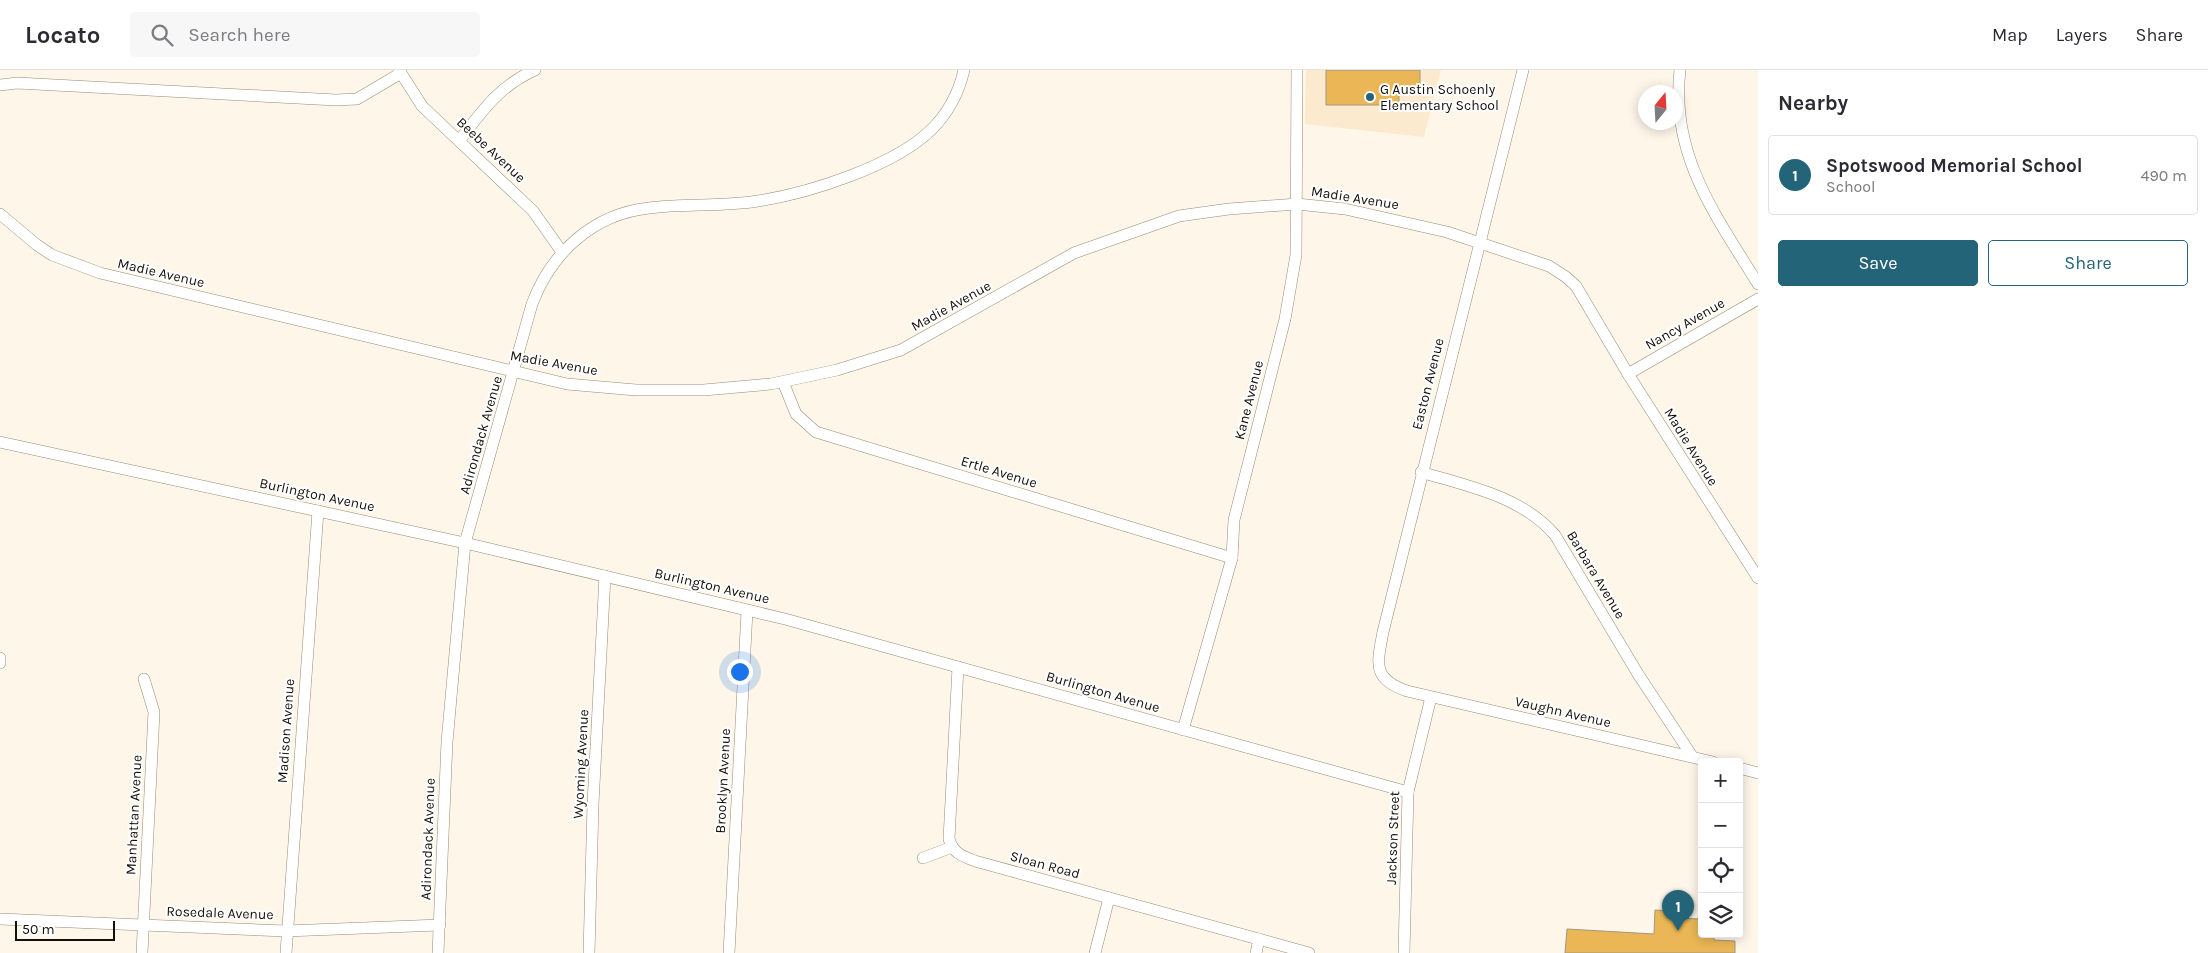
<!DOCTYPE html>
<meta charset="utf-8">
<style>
:root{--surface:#fff;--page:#f7f7f7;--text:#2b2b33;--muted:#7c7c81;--line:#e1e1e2;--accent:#246479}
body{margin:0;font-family:Karla,sans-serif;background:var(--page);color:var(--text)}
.controls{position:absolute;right:15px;bottom:15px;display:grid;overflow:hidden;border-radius:5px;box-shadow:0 2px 12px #0003}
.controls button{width:45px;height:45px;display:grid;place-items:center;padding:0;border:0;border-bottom:1px solid var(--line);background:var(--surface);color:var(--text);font:25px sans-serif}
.compass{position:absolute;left:1638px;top:15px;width:45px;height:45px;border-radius:50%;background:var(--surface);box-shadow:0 2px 12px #0003;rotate:18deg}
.scale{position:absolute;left:15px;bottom:12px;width:100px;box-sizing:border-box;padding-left:5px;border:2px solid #141009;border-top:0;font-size:14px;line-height:18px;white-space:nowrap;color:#141009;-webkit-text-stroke:4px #fff;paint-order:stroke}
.you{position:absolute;left:739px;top:601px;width:18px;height:18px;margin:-12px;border:4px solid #fff;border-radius:50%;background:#1a73e8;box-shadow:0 0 0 8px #1a73e833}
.badge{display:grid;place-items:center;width:32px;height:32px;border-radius:50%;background:var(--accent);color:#fff;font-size:16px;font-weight:700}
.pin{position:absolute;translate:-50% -41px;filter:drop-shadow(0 1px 2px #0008)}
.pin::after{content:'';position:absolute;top:26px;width:18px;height:15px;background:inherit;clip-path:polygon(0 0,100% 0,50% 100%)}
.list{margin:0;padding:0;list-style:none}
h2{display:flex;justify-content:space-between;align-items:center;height:65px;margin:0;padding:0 20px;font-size:21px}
h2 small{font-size:16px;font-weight:400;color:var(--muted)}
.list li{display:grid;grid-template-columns:32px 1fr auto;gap:15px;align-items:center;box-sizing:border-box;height:80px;margin:0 10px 10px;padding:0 10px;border:1px solid var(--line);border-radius:5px}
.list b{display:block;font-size:19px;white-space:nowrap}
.list p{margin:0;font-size:16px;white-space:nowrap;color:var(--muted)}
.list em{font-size:16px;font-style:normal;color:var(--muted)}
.actions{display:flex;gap:10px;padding:15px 20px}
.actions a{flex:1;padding:11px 0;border:1px solid var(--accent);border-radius:5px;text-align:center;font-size:18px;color:var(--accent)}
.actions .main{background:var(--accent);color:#fff}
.icon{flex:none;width:28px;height:28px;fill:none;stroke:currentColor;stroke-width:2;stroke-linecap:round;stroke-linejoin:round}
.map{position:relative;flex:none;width:1758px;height:883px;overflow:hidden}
header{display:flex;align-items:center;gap:30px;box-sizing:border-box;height:70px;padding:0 25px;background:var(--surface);border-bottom:1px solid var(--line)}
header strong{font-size:24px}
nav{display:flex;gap:28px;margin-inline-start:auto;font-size:18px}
.search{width:350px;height:45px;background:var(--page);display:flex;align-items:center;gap:12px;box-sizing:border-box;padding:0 18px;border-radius:5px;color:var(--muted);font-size:19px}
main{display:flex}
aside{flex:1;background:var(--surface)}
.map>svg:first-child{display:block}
.built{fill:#fceace}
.building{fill:#ebb756;stroke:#a29682}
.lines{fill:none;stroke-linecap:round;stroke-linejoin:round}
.minor-casing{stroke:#978b77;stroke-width:12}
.minor{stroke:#fff;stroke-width:11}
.poi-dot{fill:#246479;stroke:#fff;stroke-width:2}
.labels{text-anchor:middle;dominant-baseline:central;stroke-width:4;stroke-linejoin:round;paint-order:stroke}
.poi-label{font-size:14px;fill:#141009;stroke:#fff;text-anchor:start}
.street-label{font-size:14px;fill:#141009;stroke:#fff}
</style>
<header>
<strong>Locato</strong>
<div class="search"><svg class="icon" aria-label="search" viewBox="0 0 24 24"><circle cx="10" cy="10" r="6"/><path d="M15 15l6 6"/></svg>Search here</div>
<nav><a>Map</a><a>Layers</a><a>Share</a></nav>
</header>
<main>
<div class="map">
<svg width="1758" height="883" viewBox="0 0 1758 883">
<rect width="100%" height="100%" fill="#fef6e9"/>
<!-- built -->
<polygon class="built" points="1306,0 1441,0 1424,67 1305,54"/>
<!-- building -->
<g class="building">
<polygon points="1326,0 1420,0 1420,21 1399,21 1399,35 1326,35"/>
<polygon points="1655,840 1672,841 1672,848 1702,849 1702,864 1714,864 1714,870 1735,871 1735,883 1565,883 1567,859 1654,864"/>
</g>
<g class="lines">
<!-- minor casing -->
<g class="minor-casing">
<g id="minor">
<polyline points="399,0 422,36 533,141 562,182"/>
<path d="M1523,0L1383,562C1377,594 1372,609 1407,621L1713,692"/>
<path d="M1680,0C1670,85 1716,146 1758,214"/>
<polyline points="0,15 17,13 336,30 357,29 401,3"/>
<path d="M459,71C482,41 499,16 535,0"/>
<polyline points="0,144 37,175 52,185 100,203 567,314 636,320 704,320 771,314 837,300 901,280 1074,183 1179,146 1229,139 1297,134 1345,139 1447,162 1549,196 1566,207 1576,216 1628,304 1758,508"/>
<polyline points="1628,304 1758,229"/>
<polyline points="783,312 796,344 816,362 1232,488"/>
<polyline points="0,372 465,473 785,549 1408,722"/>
<path d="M1421,402C1470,417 1521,426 1555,465L1638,604L1692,686"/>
<polyline points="0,588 0,593"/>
<path d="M958,597L949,769C953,783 962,786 975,791L1309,883"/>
<polyline points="1183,660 1232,488 1234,450 1285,249 1296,185 1297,0"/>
<polyline points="1739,698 1758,703"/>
<polyline points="923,788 952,777"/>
<polyline points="0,849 286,861 440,855"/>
<polyline points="142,883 154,642 144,609"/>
<polyline points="286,883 318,441"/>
<path d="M438,883L447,672L465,473L532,234C551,183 593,144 649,138C685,133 722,137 758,131C809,123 895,96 932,59C948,43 959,22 964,0"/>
<polyline points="589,883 593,734 605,506"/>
<polyline points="729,883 747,541"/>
<polyline points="1095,883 1109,828"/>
<polyline points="1256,883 1259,869"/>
<polyline points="1404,883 1408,722 1431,627"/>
</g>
</g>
<!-- minor -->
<use href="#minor" class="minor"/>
</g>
<!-- markers -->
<circle class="poi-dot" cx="1370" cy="27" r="5"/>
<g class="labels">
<!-- poi labels -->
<g class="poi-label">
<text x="1380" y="19">G Austin Schoenly<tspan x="1380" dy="16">Elementary School</tspan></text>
</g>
<!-- street labels -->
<g class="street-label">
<text transform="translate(491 80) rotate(43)">Beebe Avenue</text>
<text transform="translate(1355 128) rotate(9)">Madie Avenue</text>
<text transform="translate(161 203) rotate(13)">Madie Avenue</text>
<text transform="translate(951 236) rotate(-29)">Madie Avenue</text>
<text transform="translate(1685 254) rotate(-30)">Nancy Avenue</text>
<text transform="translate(554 293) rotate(10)">Madie Avenue</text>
<text transform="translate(1428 314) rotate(-76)">Easton Avenue</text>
<text transform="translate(1249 330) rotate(-76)">Kane Avenue</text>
<text transform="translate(481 365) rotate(-74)">Adirondack Avenue</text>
<text transform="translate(1691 377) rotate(58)">Madie Avenue</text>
<text transform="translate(999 402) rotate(17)">Ertle Avenue</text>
<text transform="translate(317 425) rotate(12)">Burlington Avenue</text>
<text transform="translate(1596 505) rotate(59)">Barbara Avenue</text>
<text transform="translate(712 516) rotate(13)">Burlington Avenue</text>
<text transform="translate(1103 622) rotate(16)">Burlington Avenue</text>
<text transform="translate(1563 642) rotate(13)">Vaughn Avenue</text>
<text transform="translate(286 661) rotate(-86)">Madison Avenue</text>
<text transform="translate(581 694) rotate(-87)">Wyoming Avenue</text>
<text transform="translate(723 711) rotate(-87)">Brooklyn Avenue</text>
<text transform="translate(134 745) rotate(-87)">Manhattan Avenue</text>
<text transform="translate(1393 768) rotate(-88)">Jackson Street</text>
<text transform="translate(428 769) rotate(-88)">Adirondack Avenue</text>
<text transform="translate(1045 795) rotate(15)">Sloan Road</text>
<text transform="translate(220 843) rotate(2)">Rosedale Avenue</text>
</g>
</g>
</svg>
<div class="controls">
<button>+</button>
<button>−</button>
<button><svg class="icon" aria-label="locate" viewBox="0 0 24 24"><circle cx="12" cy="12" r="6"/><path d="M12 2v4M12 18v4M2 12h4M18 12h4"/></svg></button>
<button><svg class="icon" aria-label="layers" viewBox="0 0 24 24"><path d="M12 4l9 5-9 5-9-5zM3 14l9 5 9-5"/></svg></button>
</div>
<svg class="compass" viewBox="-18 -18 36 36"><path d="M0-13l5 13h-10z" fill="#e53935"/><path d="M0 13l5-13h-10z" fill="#7c7c81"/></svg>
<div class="scale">50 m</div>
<div class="you"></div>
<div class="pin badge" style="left:1678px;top:861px">1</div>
</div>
<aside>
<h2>Nearby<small></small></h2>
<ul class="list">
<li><span class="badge">1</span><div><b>Spotswood Memorial School</b><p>School</p></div><em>490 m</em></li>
</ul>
<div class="actions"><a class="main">Save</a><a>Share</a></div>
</aside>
</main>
